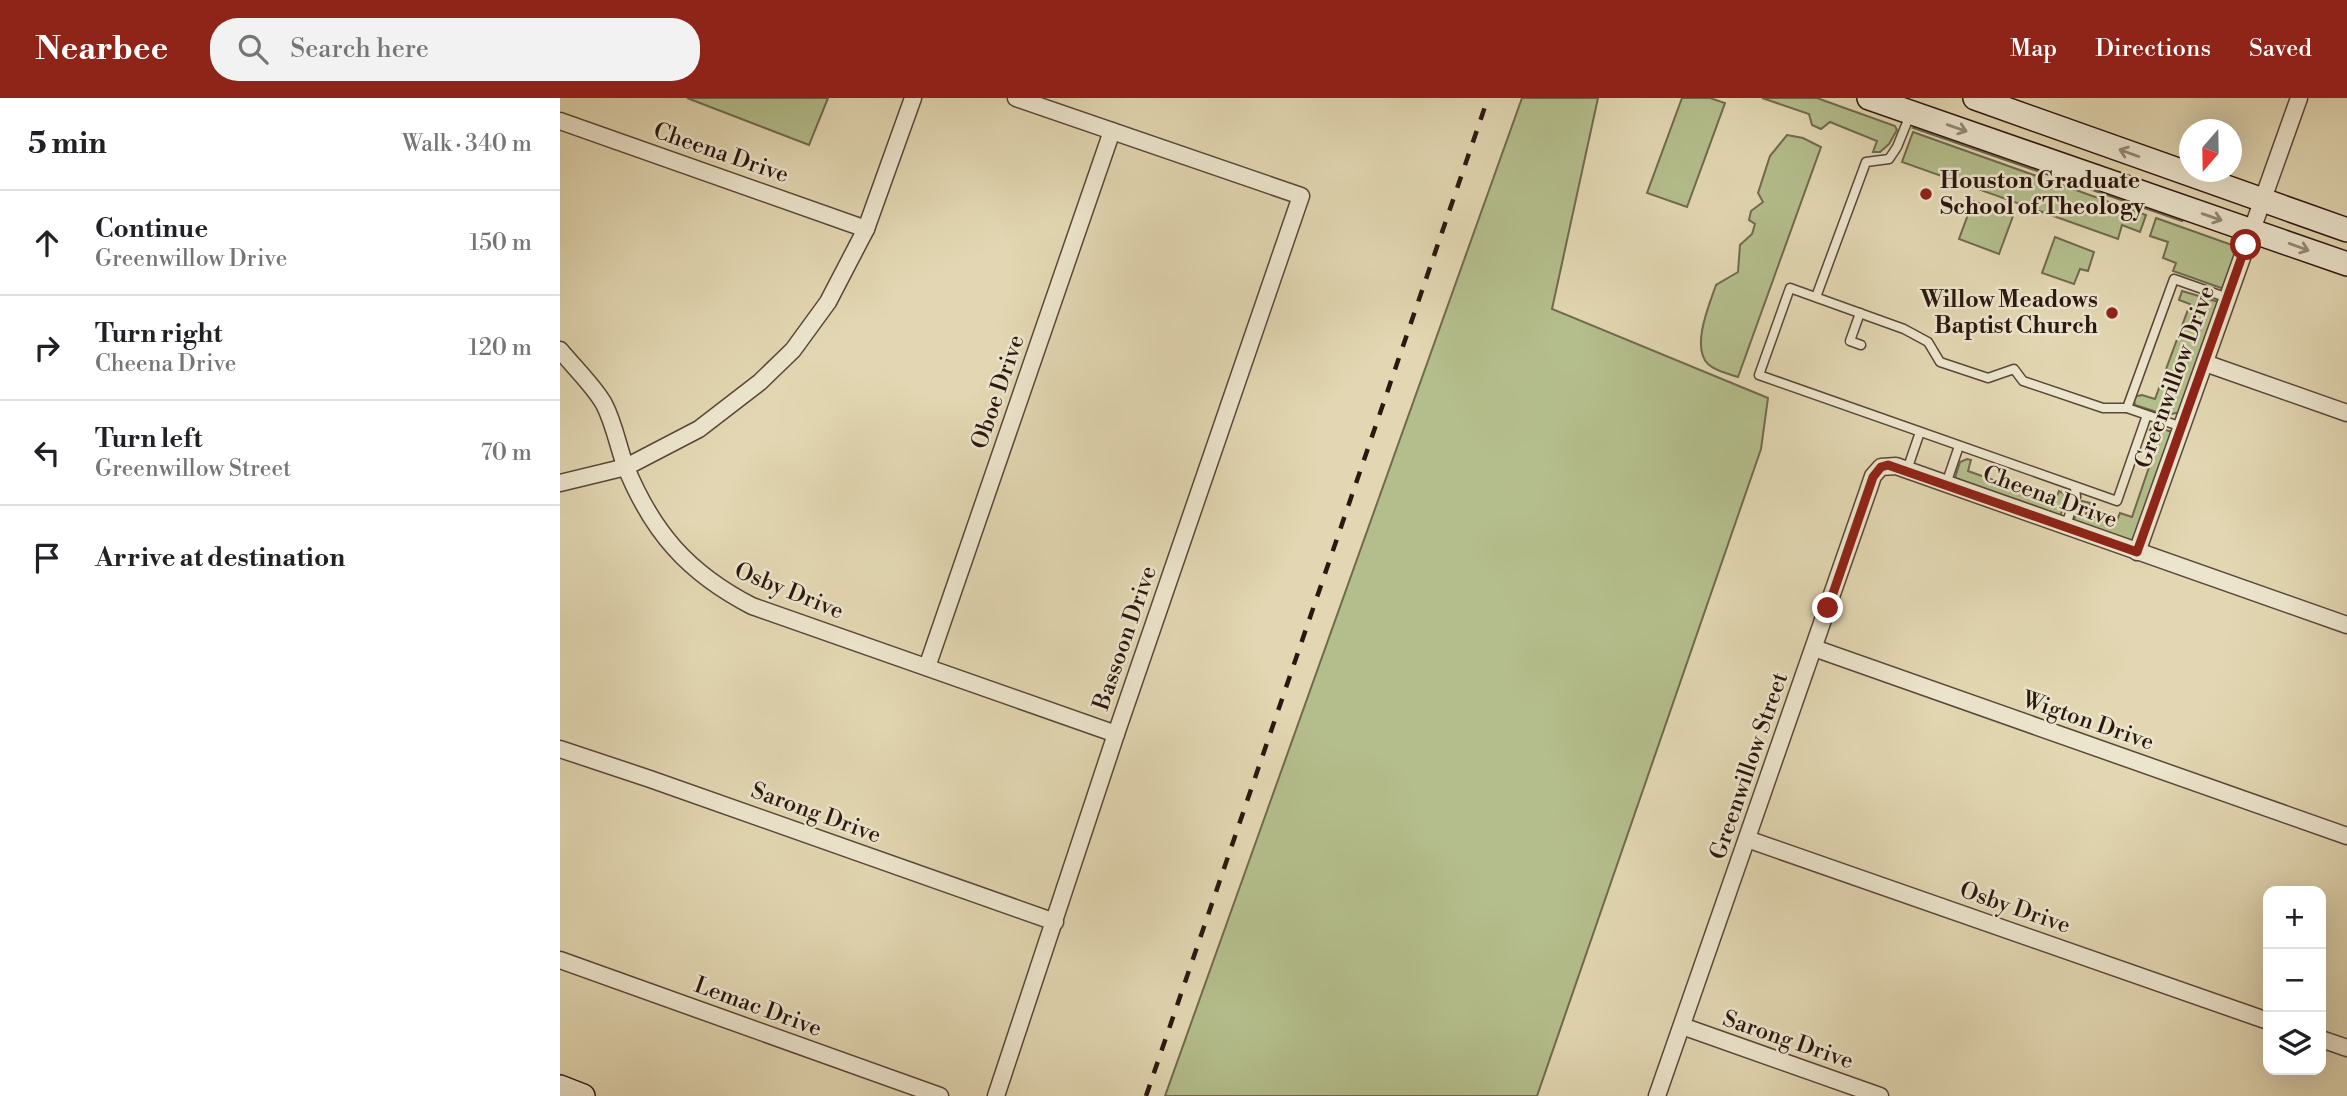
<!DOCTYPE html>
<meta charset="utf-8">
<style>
:root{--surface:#fff;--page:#f2f2f2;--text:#202124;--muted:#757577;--line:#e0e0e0;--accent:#8f2418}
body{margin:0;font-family:"Libre Bodoni",serif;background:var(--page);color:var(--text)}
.controls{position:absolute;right:21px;bottom:21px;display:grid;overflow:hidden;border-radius:14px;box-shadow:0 7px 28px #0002}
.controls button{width:63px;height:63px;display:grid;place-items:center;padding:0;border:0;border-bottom:2px solid var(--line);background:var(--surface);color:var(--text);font:35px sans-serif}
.compass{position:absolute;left:1619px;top:21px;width:63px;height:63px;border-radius:50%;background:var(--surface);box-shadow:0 7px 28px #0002;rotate:200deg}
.stop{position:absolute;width:21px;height:21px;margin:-16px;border:5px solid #8f2418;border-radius:50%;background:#fff}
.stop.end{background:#8f2418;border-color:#fff;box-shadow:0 2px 7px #0008}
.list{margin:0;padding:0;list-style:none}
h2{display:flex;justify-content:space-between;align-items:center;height:91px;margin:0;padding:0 28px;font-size:30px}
h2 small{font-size:23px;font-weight:400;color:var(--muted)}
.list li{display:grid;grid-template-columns:46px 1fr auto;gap:21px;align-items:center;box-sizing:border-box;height:105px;padding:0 28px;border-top:2px solid var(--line)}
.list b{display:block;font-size:26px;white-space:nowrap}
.list p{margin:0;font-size:23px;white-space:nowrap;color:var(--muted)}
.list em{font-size:23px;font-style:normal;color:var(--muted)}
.icon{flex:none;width:38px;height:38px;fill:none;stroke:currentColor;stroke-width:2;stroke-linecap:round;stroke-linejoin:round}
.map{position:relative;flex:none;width:1787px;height:998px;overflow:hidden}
header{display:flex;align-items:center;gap:42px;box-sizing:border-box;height:98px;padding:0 35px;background:var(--accent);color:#fff}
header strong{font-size:33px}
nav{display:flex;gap:38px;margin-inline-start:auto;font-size:24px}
.search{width:490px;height:63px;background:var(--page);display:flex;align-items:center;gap:18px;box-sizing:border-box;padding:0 24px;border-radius:28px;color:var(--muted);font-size:26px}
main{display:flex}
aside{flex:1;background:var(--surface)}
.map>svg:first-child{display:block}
.green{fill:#b4be8c;stroke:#706a4e;stroke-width:2}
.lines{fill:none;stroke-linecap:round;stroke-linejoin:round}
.lane-casing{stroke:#5a4738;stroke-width:11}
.street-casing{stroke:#5a4738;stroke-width:19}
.secondary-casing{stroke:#2c1710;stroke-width:26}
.lane{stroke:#ece5cd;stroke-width:8}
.street{stroke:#ece5cd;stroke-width:16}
.secondary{stroke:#ece5cd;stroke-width:23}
.rail{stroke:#2c1710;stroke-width:4.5;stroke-dasharray:12 12;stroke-linecap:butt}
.oneway{stroke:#968878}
.route{stroke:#8f2418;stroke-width:9}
.poi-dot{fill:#8f2418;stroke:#ece5cd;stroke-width:2.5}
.labels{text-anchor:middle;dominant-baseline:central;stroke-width:5;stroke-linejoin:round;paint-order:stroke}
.street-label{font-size:23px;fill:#2c1710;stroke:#ece5cd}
.poi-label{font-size:23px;font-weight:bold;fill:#2c1710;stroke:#ece5cd;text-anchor:start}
</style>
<header>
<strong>Nearbee</strong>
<div class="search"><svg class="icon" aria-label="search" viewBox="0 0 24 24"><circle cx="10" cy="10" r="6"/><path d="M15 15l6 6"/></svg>Search here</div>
<nav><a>Map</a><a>Directions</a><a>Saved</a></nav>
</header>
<main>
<aside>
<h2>5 min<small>Walk · 340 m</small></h2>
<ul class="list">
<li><svg class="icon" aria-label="ahead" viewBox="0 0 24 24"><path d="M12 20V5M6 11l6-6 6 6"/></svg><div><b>Continue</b><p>Greenwillow Drive</p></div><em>150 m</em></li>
<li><svg class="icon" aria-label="right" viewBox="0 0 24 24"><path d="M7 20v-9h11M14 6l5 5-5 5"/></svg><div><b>Turn right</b><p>Cheena Drive</p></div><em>120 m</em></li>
<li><svg class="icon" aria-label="left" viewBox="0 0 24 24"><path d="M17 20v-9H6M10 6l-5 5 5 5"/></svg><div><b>Turn left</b><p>Greenwillow Street</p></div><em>70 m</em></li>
<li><svg class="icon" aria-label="arrive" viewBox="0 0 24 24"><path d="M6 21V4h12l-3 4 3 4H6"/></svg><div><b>Arrive at destination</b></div></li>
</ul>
</aside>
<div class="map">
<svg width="1787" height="998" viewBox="0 0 1787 998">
<rect width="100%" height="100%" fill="#e2d7b2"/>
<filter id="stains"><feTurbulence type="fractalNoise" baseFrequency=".00286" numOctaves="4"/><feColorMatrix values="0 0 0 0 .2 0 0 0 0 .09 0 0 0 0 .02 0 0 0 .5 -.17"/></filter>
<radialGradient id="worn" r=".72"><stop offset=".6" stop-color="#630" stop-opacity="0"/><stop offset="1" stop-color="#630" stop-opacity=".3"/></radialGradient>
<!-- green -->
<g class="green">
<polygon points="127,0 268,0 249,47"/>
<polygon points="962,0 1038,0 992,211 1208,300 1201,351 977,998 605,998"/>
<polygon points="1122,0 1150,0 1165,5 1127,109 1087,95"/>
<polygon points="1202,0 1257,0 1335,28 1337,32 1329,46 1320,54 1313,54 1317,43 1270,24 1261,31 1252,27 1249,16"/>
<polygon points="1357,27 1624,121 1622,123 1353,30"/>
<polygon points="1353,34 1586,117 1580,134 1562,127 1558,141 1342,64"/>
<path d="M1227,37L1243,40L1261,49L1178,279C1169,276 1155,273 1148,266C1131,249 1149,207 1156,187L1178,174L1180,147L1192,136L1195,126L1189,122L1191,113L1203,104L1198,95L1210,58Z"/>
<polygon points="1413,103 1453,118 1439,156 1399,141"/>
<polygon points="1596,120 1675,148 1678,153 1664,191 1613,173 1616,165 1603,160 1608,144 1590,138"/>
<polygon points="1495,139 1534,154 1528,173 1520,171 1514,186 1482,175"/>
<polygon points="1622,193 1659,204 1622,314 1606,317 1575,307 1574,302 1577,298 1582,297 1595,301 1630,206 1619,202"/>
<polygon points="1593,328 1612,334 1576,442 1569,443 1516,424 1514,421 1522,403 1530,405 1526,416 1555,427 1560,415 1572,419 1600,337 1590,332"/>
<polygon points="1407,361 1411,362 1408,373 1495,404 1499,393 1504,396 1506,400 1500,419 1395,380 1400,364"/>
</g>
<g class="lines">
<!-- lane casing -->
<g class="lane-casing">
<g id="lane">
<polyline points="1256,199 1306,64 1329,61 1337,49 1350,17"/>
<polyline points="1300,215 1290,243 1301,247"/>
<polyline points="1567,310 1614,181 1668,200"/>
<polyline points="1587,317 1557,403 1199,277 1230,190 1344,231 1368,244 1380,264 1428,280 1454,271 1463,283 1543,310 1567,310 1622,329"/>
<polyline points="1347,372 1360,334"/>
<polyline points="1386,386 1399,348"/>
<polyline points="1505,429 1516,399 1515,389"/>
</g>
</g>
<!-- street casing -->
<g class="street-casing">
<g id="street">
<polyline points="0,23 306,131"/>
<path d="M0,252C13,268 34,288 44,306C54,325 58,348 65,367C92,434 128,475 192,508L556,636"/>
<polyline points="1645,265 1787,315"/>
<polyline points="0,385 66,369 139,331 200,284 233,252 268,204 306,131 353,0"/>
<polyline points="1577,454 1739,0"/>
<polyline points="1254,550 1787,738"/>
<polyline points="367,569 552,33"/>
<polyline points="0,651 90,681 495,824"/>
<polyline points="1187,741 1708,923"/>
<polyline points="0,862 380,998"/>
<polyline points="1122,928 1320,998"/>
<polyline points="1761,941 1787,950"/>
<polyline points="436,998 556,636 741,98 456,0"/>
<polyline points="1097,998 1309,390 1313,378 1321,369 1336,368 1787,527"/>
</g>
</g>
<!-- secondary casing -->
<g class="secondary-casing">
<g id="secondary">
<polyline points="1309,0 1787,166"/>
<polyline points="1415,0 1787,132"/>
<polyline points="0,989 23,998"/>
</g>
</g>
<!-- lane -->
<use href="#lane" class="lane"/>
<!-- street -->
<use href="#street" class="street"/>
<!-- secondary -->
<use href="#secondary" class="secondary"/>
<!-- rail -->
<polyline class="rail" points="586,998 928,0"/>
</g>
<!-- one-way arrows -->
<defs><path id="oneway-shaft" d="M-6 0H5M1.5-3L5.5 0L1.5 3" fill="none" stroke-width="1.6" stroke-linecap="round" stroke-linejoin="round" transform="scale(1.75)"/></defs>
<g class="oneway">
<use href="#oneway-shaft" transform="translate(1397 30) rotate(19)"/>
<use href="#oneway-shaft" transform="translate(1569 55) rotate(-160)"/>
<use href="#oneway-shaft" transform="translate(1652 119) rotate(19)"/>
<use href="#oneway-shaft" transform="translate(1739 149) rotate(20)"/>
</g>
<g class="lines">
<!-- route -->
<polyline class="route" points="1268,510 1313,379 1321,369 1328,367 1577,454 1686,147"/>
</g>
<!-- markers -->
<g class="poi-dot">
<circle cx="1366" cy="96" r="7"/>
<circle cx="1552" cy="215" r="7"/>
</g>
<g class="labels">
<!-- street labels -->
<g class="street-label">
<text transform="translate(161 55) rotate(19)">Cheena Drive</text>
<text transform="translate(1615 279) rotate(-70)">Greenwillow Drive</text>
<text transform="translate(438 294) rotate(-71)">Oboe Drive</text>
<text transform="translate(1490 399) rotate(20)">Cheena Drive</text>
<text transform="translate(229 493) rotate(22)">Osby Drive</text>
<text transform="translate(565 540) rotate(-71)">Bassoon Drive</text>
<text transform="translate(1528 623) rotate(19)">Wigton Drive</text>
<text transform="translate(1189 668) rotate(-71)">Greenwillow Street</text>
<text transform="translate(256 715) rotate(20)">Sarong Drive</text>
<text transform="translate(1455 810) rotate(19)">Osby Drive</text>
<text transform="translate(198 909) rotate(20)">Lemac Drive</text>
<text transform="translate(1228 942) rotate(19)">Sarong Drive</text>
</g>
<!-- poi labels -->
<g class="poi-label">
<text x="1380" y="83">Houston Graduate<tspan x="1380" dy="26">School of Theology</tspan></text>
<text x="1538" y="202" text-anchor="end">Willow Meadows<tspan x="1538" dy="26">Baptist Church</tspan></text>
</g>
</g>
<rect width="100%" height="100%" filter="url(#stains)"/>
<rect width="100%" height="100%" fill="url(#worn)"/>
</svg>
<div class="controls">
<button>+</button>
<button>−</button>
<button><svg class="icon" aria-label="layers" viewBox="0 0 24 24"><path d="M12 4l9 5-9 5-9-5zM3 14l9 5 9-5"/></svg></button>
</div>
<svg class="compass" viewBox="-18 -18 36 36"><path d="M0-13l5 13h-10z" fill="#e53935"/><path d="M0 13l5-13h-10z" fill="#757577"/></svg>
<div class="stop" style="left:1686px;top:147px"></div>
<div class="stop end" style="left:1268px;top:510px"></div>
</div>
</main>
